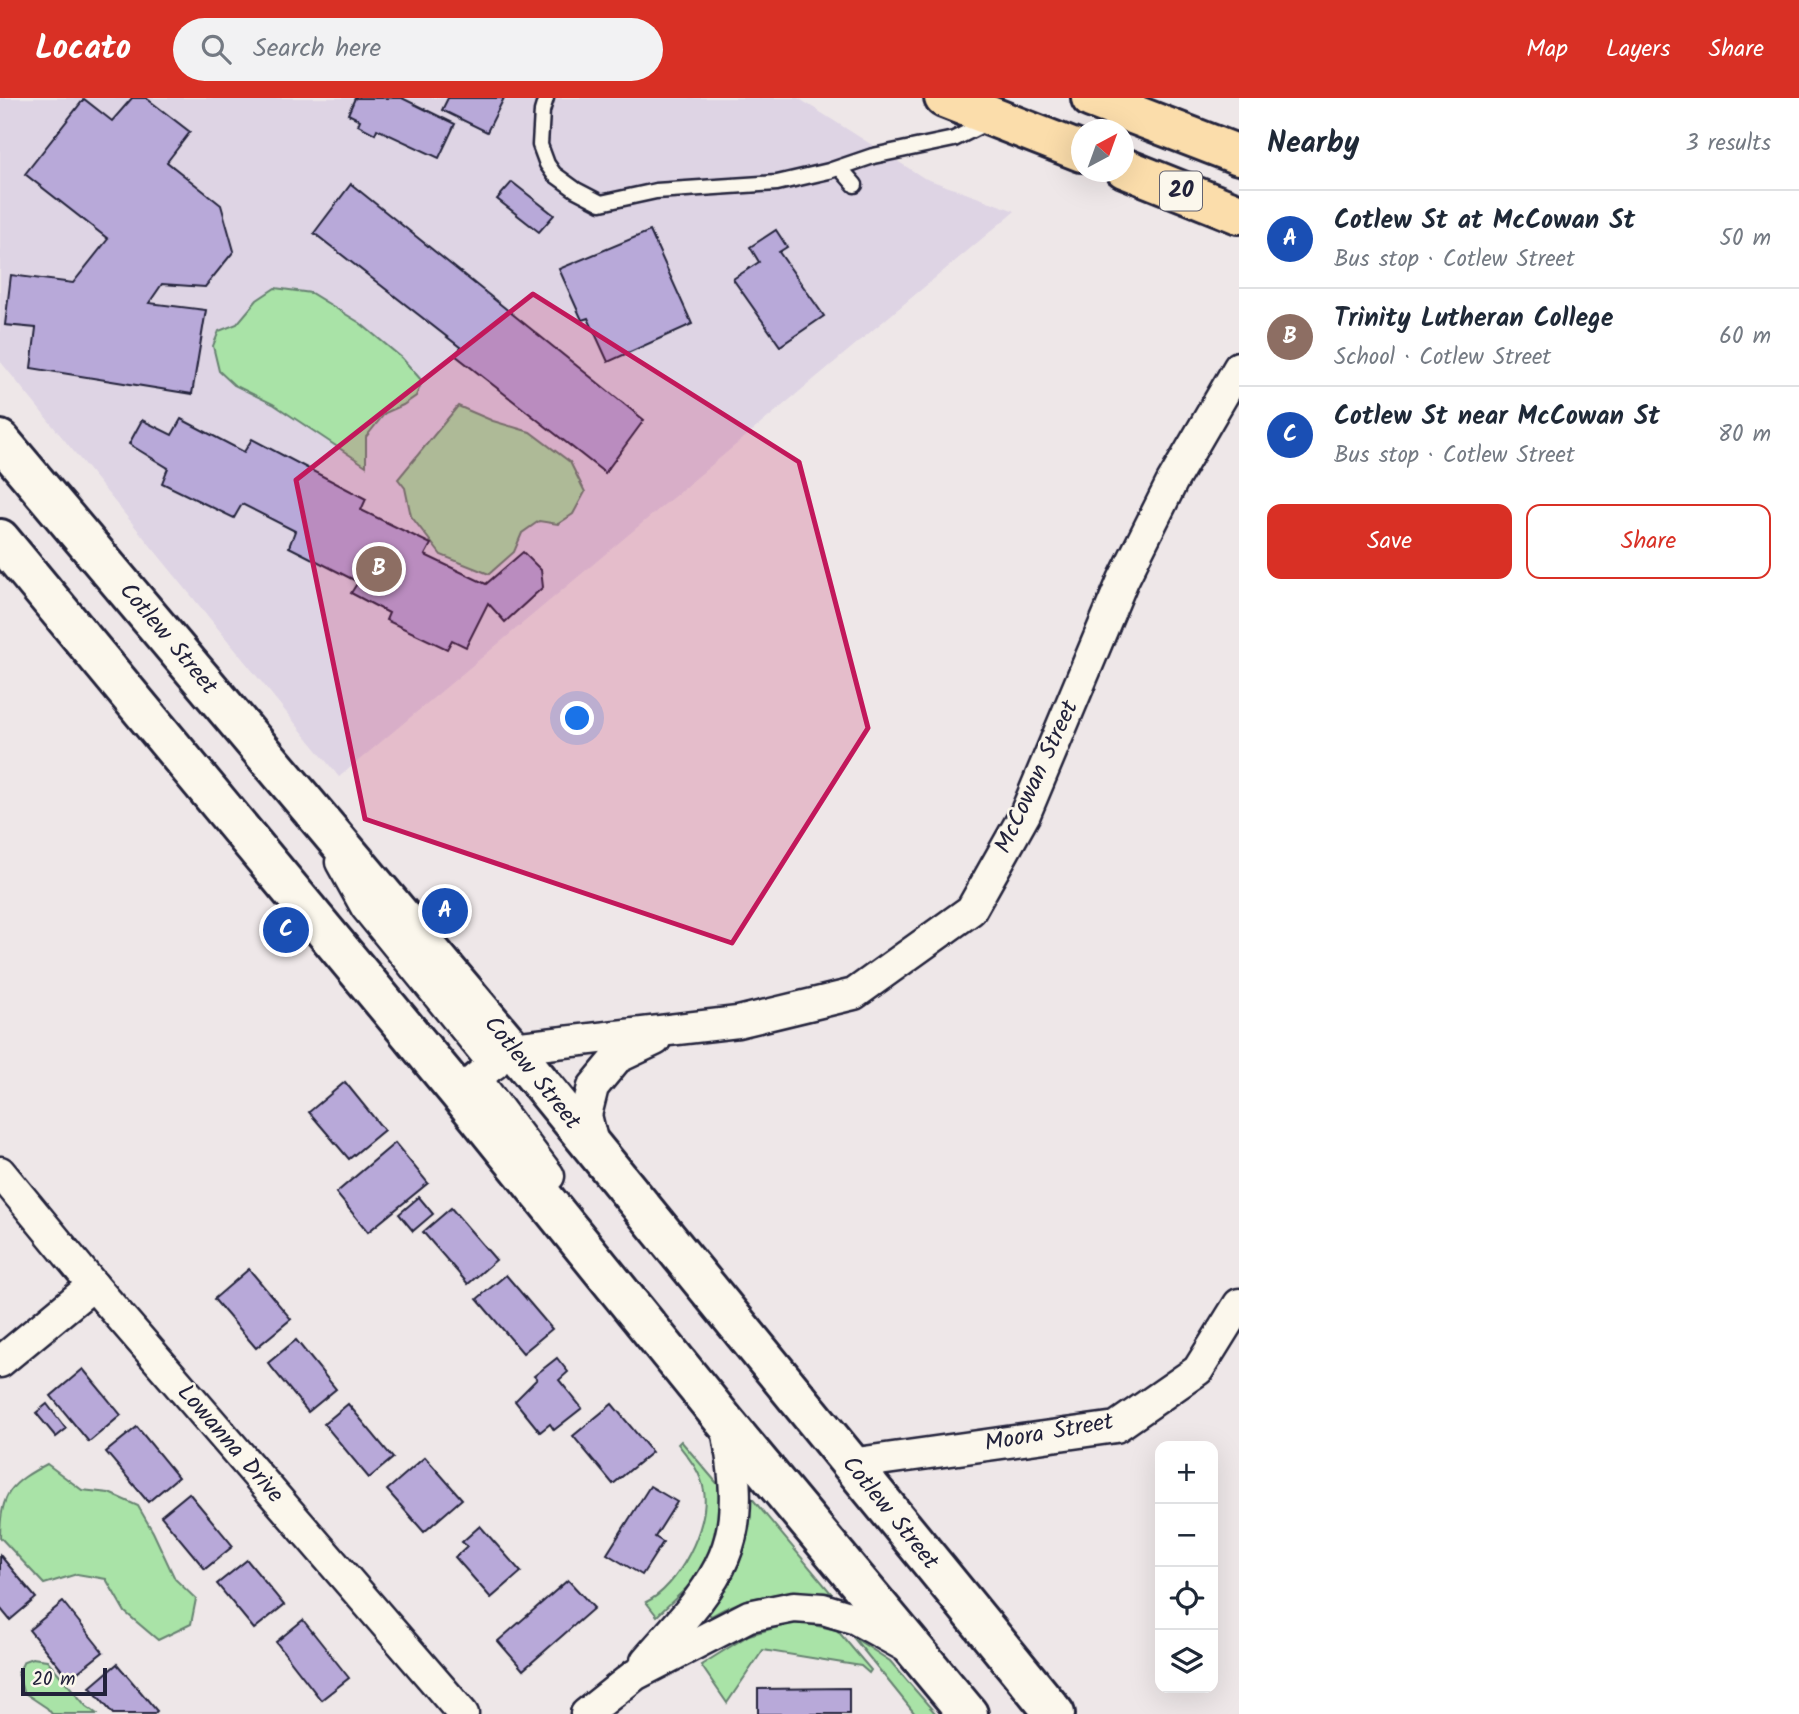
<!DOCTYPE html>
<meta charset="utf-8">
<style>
:root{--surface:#fff;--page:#f2f2f3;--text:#1f2937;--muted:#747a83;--line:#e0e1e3;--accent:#d93025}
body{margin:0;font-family:Kalam,sans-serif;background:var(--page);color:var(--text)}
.controls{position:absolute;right:21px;bottom:21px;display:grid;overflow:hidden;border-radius:14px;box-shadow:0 7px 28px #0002}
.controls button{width:63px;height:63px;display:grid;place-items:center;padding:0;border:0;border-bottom:2px solid var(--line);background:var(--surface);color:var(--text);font:35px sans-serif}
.compass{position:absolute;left:1071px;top:21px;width:63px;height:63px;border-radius:50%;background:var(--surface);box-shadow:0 7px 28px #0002;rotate:41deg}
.scale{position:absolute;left:21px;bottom:18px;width:86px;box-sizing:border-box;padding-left:7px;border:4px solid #22223b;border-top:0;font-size:19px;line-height:24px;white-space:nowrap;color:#22223b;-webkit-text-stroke:5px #fbf7ec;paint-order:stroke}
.you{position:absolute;left:578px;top:621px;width:24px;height:24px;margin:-18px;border:5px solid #fff;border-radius:50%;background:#1a73e8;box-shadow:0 0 0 10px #1a73e833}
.badge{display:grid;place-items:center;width:46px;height:46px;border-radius:50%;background:var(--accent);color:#fff;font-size:23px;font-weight:700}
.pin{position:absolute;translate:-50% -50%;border:4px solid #fff;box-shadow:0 2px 7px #0006}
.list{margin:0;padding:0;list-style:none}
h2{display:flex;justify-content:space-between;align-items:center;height:91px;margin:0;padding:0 28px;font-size:30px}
h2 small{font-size:23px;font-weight:400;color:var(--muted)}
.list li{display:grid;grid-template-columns:46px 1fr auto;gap:21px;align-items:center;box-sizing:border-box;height:98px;padding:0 28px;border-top:2px solid var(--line)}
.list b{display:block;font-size:26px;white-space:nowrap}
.list p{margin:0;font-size:23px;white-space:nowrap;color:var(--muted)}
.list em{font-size:23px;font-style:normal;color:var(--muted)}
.actions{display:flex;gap:14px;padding:21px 28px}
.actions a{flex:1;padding:16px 0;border:2px solid var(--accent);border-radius:14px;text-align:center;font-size:24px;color:var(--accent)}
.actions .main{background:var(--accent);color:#fff}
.icon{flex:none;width:38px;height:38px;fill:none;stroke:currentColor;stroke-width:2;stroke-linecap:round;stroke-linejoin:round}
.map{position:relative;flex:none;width:1239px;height:1616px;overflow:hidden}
header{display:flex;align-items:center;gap:42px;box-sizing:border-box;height:98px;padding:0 35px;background:var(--accent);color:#fff}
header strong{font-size:33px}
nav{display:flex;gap:38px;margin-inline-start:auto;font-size:24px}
.search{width:490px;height:63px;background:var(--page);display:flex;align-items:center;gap:18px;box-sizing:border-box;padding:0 24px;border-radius:38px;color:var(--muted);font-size:26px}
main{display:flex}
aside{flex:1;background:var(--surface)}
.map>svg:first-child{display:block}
.built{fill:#ded4e4}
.green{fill:#a9e3a7;stroke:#668271;stroke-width:2}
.building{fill:#b8a9d9;stroke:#22223b;stroke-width:2}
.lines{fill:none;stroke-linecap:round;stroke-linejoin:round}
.lane-casing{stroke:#22223b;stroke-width:19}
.street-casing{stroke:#22223b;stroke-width:35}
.secondary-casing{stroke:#22223b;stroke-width:44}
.primary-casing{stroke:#22223b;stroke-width:44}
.lane{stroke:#fbf7ec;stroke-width:14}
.street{stroke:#fbf7ec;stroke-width:30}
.secondary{stroke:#fbf7ec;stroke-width:38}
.primary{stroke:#fbddab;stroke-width:38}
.marked{fill:#c2185b;fill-opacity:0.2;stroke:#c2185b;stroke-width:5;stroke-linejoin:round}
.labels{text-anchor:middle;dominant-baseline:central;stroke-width:5;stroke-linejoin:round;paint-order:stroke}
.shield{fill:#fbf7ec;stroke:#636270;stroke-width:2}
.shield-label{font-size:23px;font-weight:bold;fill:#22223b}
.street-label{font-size:24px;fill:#22223b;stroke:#fbf7ec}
</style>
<header>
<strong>Locato</strong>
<div class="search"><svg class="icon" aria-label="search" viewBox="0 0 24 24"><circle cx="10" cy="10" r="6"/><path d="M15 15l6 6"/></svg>Search here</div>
<nav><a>Map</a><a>Layers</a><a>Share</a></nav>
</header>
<main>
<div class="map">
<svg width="1239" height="1616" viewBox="0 0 1239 1616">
<rect width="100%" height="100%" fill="#eee7e8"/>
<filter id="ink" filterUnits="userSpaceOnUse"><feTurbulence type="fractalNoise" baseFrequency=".0143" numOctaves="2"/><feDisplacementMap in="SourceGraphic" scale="14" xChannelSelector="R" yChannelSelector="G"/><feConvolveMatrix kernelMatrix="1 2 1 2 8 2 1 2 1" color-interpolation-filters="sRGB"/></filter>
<g filter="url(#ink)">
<!-- built -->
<polygon class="built" points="0,0 798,0 924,80 1015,113 339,679 0,263"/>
<!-- green -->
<g class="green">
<polygon points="275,190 311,195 360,225 402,260 422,283 416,298 403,307 385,315 366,339 366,368 273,306 234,287 219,273 213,248 219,233 237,226 257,202"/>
<polygon points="458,308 493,323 530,334 570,364 585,394 573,416 558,426 539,423 522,435 514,454 489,476 441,457 411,418 405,390 398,381"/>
<path d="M681,1343L721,1390L722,1414L715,1447L696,1481L657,1518L646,1504C678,1490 710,1427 704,1393C701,1374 689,1360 678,1346Z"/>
<path d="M47,1366L82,1392L109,1395L138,1408L153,1434L175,1481L196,1501L191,1526L158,1542L125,1514L106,1481L77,1476L44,1486L0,1439C0,1395 11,1385 47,1366Z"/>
<path d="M750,1398L831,1495C790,1492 747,1496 711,1518L707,1514C737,1473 747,1449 750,1398Z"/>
<polygon points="792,1525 808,1526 837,1532 871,1572 869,1575 861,1568 763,1552 727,1605 701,1567 749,1537"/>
<polygon points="853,1539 890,1563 936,1616 915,1616"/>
<polygon points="32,1560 47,1562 86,1608 97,1616 52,1616 47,1610 23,1594 18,1575 24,1563"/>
</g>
<!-- building -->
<g class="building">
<polygon points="132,0 146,0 190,34 167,64 221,107 234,153 205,189 162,186 149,205 206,212 192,296 31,270 36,230 5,227 11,177 73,185 108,141 25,76 84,1 112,23"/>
<polygon points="355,0 402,0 455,26 439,60 377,31 375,36 358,27 360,22 348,16"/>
<polygon points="448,0 504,0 487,34 442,12"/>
<polygon points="512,84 554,117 539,134 497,101"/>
<polygon points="351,86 644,322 605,375 455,257 461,250 314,135"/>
<polygon points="776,132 787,149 779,154 824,218 780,248 733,181 759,164 750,149"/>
<polygon points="650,133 692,226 608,264 588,220 582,222 559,171"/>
<polygon points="181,321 244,354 252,341 366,401 361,412 431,446 425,457 486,486 523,454 541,472 543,489 505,524 488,505 466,549 452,542 447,551 386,522 389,515 351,495 358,484 289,449 295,433 242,406 234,420 162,385 168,370 129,346 142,322 172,337"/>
<polygon points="345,984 384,1032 349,1061 309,1014"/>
<polygon points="395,1045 428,1085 368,1134 336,1095"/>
<polygon points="419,1099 433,1116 413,1133 399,1116"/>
<polygon points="451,1110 496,1162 468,1186 423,1134"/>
<polygon points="249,1171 291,1221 256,1250 214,1201"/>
<polygon points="506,1177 552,1231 523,1255 477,1201"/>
<polygon points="296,1242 336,1291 308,1314 268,1265"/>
<polygon points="557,1260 568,1274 559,1282 582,1310 554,1332 550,1326 540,1334 515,1303 537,1281 534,1278"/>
<polygon points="83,1271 121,1317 89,1344 51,1298"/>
<polygon points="47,1306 66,1331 56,1339 36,1315"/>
<polygon points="348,1306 393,1360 369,1380 324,1326"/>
<polygon points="612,1306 652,1354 613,1386 573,1338"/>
<polygon points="137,1329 178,1379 148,1404 106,1354"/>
<polygon points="425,1359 462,1401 424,1434 387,1392"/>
<polygon points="650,1388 677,1404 655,1439 663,1444 642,1477 607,1456"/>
<polygon points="189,1395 233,1448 205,1471 161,1418"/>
<polygon points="480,1428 521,1474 491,1500 455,1459 467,1448 462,1444"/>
<polygon points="0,1457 36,1500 10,1522 0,1510"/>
<polygon points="247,1462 284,1507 254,1531 217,1486"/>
<polygon points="568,1482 594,1510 523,1572 498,1543"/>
<polygon points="63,1504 103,1554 69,1581 29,1532"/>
<polygon points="303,1522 349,1580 321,1602 276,1544"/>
<polygon points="117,1566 157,1613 154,1616 113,1616 90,1589"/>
<polygon points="849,1590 849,1616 758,1616 758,1591"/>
</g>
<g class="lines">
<!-- lane casing -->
<g class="lane-casing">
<g id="lane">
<polyline points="546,0 542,13 540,47 547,66 554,76 576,92 601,105 656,93 777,85 829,73 873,58 954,41 988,24"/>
<polyline points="840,70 855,87"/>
</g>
</g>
<!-- street casing -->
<g class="street-casing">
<g id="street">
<polyline points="341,764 366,809 494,966"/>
<polyline points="476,981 549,1078"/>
<polyline points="459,995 512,950 738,924 854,896 971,812 1025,716 1123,482 1172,384 1239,269"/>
<polyline points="594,1050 586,1017 593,989 617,960 655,942"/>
<polyline points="0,1074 93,1187 463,1616"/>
<polyline points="0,1264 93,1187"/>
<polyline points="850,1366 1116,1329 1198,1272 1239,1206"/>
<path d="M646,1563C673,1531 708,1498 724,1459C742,1417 734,1368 726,1325"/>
<polyline points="586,1616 635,1577 749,1518 794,1509 823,1511 856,1521 905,1548"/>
</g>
</g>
<!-- secondary casing -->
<g class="secondary-casing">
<g id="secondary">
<polyline points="0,342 512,950 1055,1616"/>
<polyline points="0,441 459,995 726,1325 968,1616"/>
</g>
</g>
<!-- primary casing -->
<g class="primary-casing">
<g id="primary">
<polyline points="944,0 1082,54"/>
<polyline points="1091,0 1239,57"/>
<polyline points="1124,70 1239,116"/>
</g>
</g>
<!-- lane -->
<use href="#lane" class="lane"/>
<!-- street -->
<use href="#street" class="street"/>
<!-- secondary -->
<use href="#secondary" class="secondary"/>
<!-- primary -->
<use href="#primary" class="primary"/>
</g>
</g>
<!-- marked area -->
<path class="marked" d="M533,196L799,364L868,630L732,845L365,721L296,382Z"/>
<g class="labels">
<!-- shield labels -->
<rect class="shield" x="1160" y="73.5" width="42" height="39" rx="5"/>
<g class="shield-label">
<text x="1181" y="93">20</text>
</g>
<!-- street labels -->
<g class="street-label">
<text transform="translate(168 541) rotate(50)">Cotlew Street</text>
<text transform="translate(1037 679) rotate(-65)">McCowan Street</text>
<text transform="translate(532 975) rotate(51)">Cotlew Street</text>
<text transform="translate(1049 1335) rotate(-10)">Moora Street</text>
<text transform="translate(230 1346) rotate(49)">Lowanna Drive</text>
<text transform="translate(890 1415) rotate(51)">Cotlew Street</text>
</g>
</g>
</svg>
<div class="controls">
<button>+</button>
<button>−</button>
<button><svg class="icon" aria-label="locate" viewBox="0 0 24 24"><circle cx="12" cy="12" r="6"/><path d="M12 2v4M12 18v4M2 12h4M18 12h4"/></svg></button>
<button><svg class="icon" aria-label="layers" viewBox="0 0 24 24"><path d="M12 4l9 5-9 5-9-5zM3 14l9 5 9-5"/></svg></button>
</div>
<svg class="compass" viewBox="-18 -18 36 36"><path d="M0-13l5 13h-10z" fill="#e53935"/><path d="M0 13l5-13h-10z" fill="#747a83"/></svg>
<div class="scale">20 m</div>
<div class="you"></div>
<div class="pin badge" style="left:445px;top:813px;background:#1a4fb4">A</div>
<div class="pin badge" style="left:379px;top:471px;background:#8d6e63">B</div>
<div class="pin badge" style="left:286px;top:832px;background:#1a4fb4">C</div>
</div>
<aside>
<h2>Nearby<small>3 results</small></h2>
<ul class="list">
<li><span class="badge" style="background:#1a4fb4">A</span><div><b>Cotlew St at McCowan St</b><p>Bus stop · Cotlew Street</p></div><em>50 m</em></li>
<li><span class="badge" style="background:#8d6e63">B</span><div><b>Trinity Lutheran College</b><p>School · Cotlew Street</p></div><em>60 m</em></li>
<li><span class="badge" style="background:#1a4fb4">C</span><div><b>Cotlew St near McCowan St</b><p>Bus stop · Cotlew Street</p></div><em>80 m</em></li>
</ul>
<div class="actions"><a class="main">Save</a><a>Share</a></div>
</aside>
</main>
